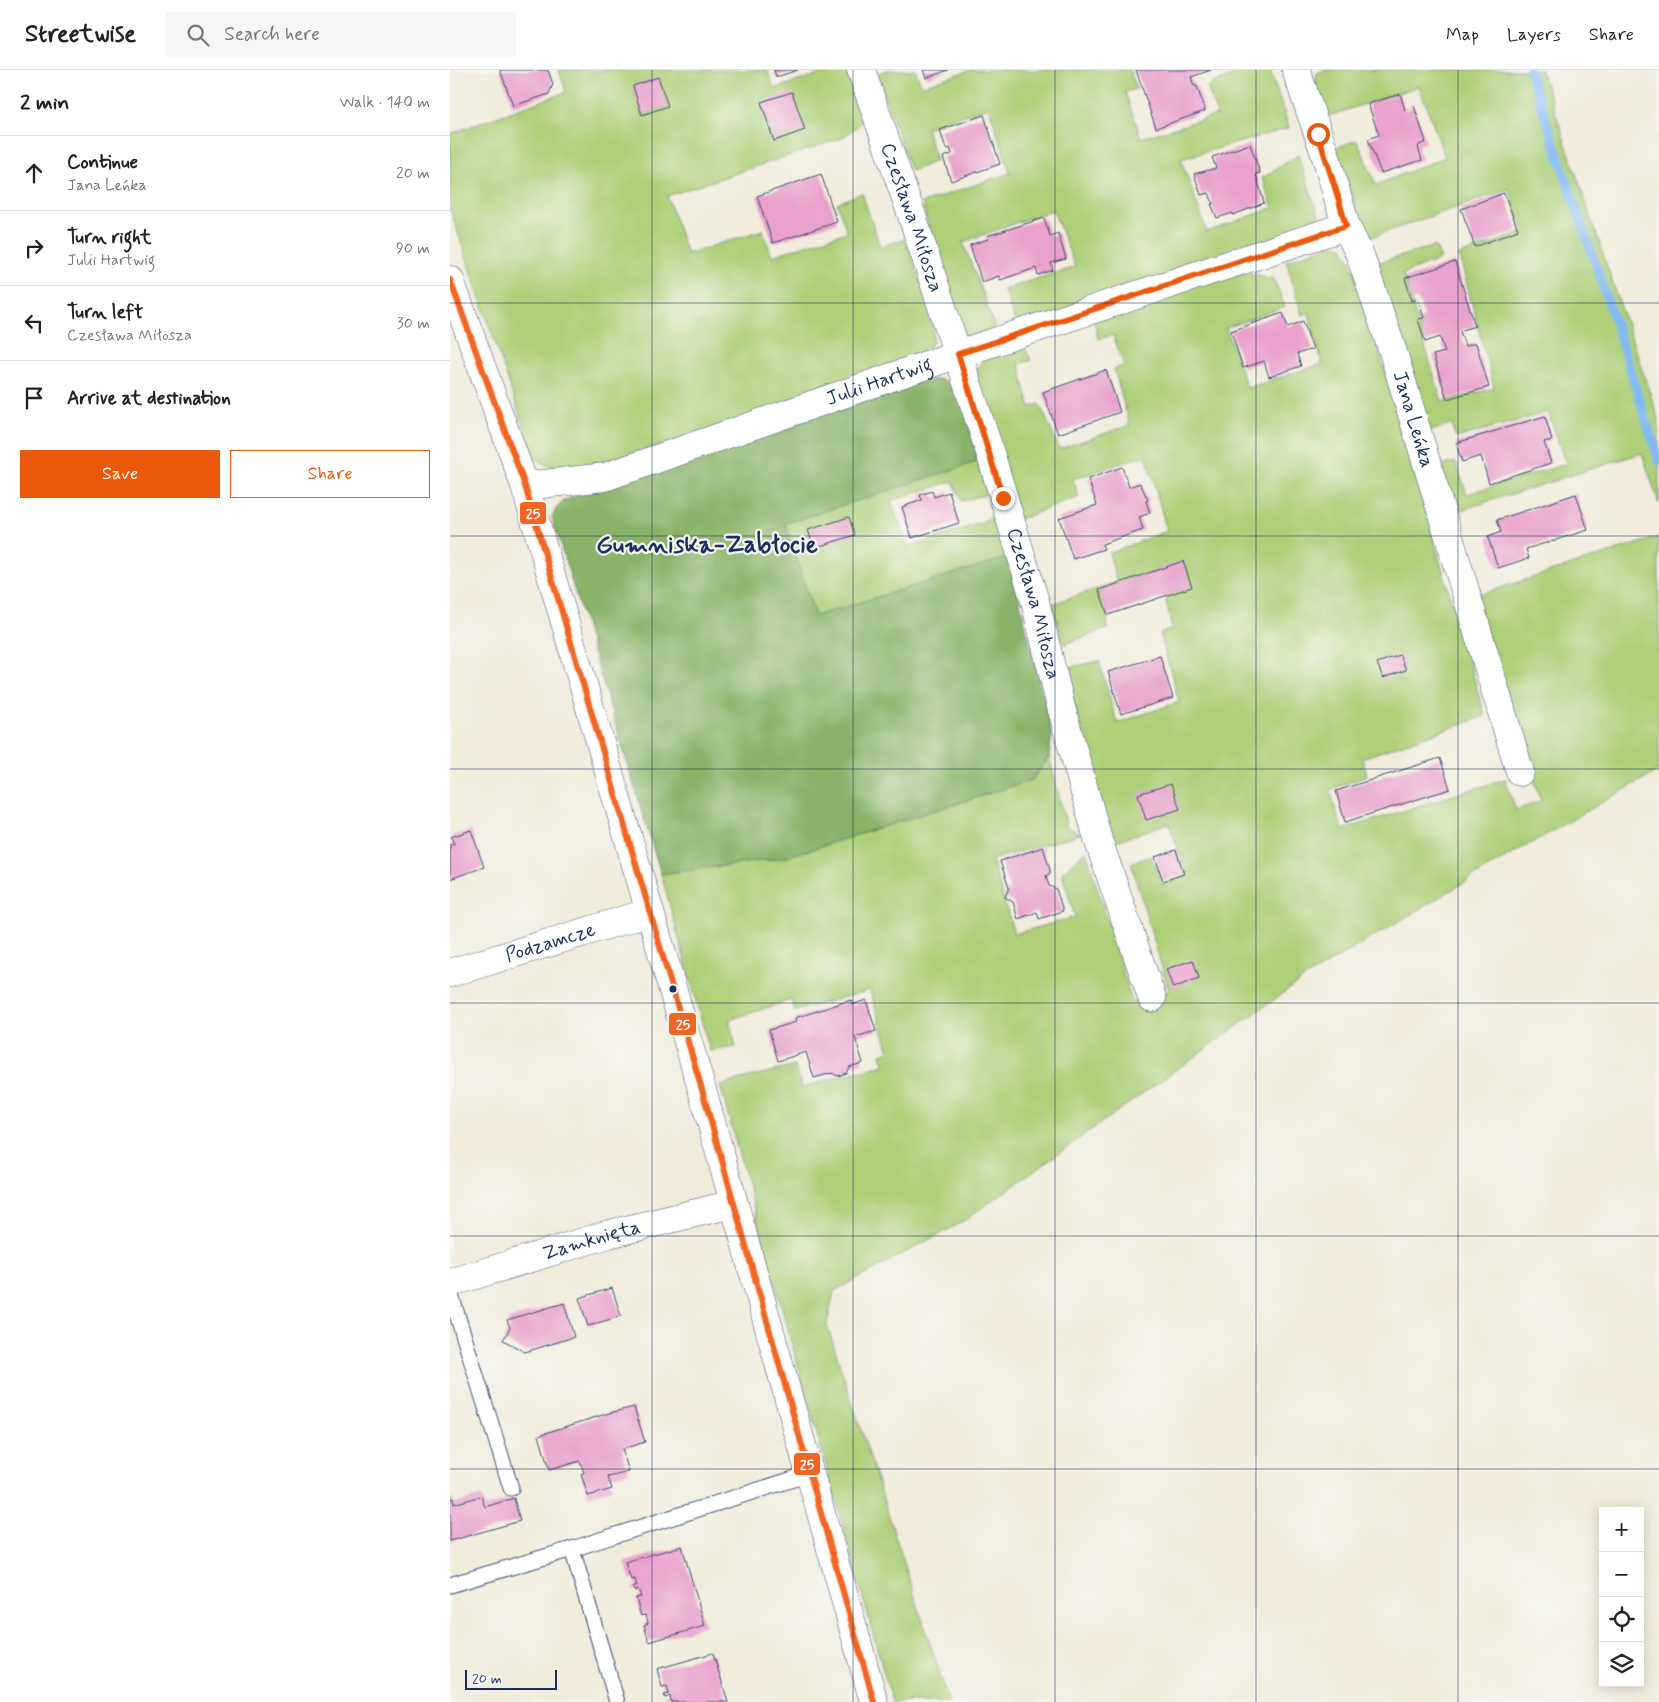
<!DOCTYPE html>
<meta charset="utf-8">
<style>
:root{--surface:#fff;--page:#f6f6f6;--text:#222;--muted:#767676;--line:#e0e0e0;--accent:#ea580c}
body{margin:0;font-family:Mynerve,sans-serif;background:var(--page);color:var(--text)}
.controls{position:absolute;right:15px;bottom:15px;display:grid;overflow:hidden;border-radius:0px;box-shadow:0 2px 12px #0003}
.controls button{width:45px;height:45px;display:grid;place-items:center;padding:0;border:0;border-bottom:1px solid var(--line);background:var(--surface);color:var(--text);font:25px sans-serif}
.scale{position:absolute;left:15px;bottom:12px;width:92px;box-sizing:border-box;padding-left:5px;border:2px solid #1b2f5e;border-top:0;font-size:14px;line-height:18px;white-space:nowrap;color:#1b2f5e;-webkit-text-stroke:4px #f6f6f2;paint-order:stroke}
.stop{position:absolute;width:15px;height:15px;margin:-11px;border:4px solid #ea580c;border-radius:50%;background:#fff}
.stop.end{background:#ea580c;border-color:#fff;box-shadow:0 1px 5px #0008}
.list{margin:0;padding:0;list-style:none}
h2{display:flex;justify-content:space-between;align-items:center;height:65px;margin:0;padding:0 20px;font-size:21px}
h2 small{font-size:16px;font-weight:400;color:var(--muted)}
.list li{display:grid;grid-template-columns:32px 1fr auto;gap:15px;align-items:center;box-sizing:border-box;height:75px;padding:0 20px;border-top:1px solid var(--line)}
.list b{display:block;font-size:19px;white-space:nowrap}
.list p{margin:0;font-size:16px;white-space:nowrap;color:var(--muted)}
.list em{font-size:16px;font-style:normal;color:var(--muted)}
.actions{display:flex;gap:10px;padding:15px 20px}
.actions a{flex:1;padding:11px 0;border:1px solid var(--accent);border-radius:0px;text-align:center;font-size:18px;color:var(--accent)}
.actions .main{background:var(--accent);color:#fff}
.icon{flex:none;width:28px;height:28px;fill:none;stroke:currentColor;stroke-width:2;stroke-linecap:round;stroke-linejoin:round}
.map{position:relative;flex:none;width:1209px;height:1632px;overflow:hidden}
header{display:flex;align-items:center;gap:30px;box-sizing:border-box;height:70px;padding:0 25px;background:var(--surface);border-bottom:1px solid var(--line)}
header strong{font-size:24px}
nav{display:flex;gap:28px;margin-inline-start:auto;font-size:18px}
.search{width:350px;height:45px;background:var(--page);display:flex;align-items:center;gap:12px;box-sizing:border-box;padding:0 18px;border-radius:0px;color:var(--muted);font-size:19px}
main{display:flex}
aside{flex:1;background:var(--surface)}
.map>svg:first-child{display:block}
.green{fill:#aecf77;stroke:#647f6a;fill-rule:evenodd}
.forest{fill:#8ab268;stroke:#527063}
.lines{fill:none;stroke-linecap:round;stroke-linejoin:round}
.stream{stroke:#81b9f1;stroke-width:9}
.building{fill:#e9a0ca}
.service-casing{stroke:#3b4b71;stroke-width:17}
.minor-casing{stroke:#3b4b71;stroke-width:29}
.service{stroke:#fff;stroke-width:15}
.minor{stroke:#fff;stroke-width:28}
.bus-1-casing{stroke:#f6f6f2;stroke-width:10}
.bus-1{stroke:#f26522;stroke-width:6}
.route{stroke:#ea580c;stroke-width:6}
.grid{fill:none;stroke:#1b2f5e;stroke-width:1;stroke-opacity:0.55}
.bus-dot{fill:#1b2f5e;stroke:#f6f6f2;stroke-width:2}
.labels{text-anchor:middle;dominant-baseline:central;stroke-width:4.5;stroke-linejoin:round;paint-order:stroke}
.street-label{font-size:20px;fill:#1b2f5e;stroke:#f6f6f2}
.district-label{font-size:25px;font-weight:bold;fill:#1b2f5e;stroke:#f6f6f2}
.line-badge{stroke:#f6f6f2;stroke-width:2}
.badge-label{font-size:14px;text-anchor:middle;font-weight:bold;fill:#fff}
</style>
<header>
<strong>Streetwise</strong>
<div class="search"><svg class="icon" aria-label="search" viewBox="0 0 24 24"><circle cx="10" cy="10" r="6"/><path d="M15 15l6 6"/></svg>Search here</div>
<nav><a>Map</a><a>Layers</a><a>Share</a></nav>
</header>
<main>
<aside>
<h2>2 min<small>Walk · 140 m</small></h2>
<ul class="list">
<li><svg class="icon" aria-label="ahead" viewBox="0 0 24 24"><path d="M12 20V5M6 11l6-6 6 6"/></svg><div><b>Continue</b><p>Jana Leńka</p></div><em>20 m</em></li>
<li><svg class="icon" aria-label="right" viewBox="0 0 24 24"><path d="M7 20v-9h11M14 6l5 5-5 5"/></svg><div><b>Turn right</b><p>Julii Hartwig</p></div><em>90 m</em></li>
<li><svg class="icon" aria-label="left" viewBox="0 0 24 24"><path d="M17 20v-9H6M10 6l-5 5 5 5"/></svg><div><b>Turn left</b><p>Czesława Miłosza</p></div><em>30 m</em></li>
<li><svg class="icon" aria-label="arrive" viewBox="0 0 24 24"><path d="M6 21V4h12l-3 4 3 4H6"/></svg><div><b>Arrive at destination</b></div></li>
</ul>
<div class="actions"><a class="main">Save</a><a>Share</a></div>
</aside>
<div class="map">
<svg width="1209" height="1632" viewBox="0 0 1209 1632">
<rect width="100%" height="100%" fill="#f6f6f2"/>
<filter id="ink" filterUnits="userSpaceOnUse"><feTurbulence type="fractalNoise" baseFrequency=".02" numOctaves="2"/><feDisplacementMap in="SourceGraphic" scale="10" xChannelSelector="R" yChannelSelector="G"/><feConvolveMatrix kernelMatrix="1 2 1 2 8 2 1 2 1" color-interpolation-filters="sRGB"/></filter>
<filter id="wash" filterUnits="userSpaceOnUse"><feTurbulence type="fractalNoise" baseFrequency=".0096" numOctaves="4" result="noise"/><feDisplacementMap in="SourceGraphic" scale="20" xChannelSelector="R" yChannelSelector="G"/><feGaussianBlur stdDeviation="1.12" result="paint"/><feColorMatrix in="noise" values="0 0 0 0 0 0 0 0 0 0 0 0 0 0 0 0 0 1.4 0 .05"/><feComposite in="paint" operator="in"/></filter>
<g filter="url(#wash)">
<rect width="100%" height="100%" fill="#f1ecdb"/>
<!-- green -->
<g class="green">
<path d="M109,0H317L324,19L371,4L396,0L413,36L414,51L392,68L217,126L237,184L313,160L322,186L397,162L387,133L412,123L430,177L455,169L484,248L483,272L470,289L290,352L112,403L84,388L0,139V64L116,22ZM208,8L218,36L192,45L183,16Z"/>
<polygon points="437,0 465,0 472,16 521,0 680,0 686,19 675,22 691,68 767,45 757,16 797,0 820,0 839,58 731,89 757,162 823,138 812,108 848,85 871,152 570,256 564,249 554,219 625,197 603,140 513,172 544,254 542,262 518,270 508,259 472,133 560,103 539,37 476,58 486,91 461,101 426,4"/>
<polygon points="875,0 1091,0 1209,350 1209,434 1192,383 1002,443 987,397 1006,392 1017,424 1116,394 1098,342 1006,368 1001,354 976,363 924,194 985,176 991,189 953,204 992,332 1044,318 1009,185 1074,162 1059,119 916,169 885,78 907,70 926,115 995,87 969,16 876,47 865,19 867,3"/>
<path d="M891,175L901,191L931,288L1035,646L912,688L917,705L880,720L892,760L1055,709L1066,740L1091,731L1025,526L1209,467V700L1050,791L856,907L512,1152L384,1221L377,1255L499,1632H442L270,1016L295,1008L345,996L352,1017L434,995L431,984L439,981L420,920L345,941L341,930L279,950L286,977L260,981L211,804L333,788L582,710L599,687L617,757L630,764L542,790L564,864L625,847L612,803L636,781L682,932L719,921L681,793L701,786L712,815L737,805L719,753L658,774L619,613L621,597L649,591L667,653L729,632L710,563L722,559L715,526L742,516L733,492L649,520L658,545L657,559L614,574L602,534L667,512L659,483L717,461L696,385L623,409L629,427L570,449L524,307C535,279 546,281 573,275L581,290L569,294L580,337L590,334L609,379L680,355L664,299L674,296L663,265L648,269L644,250L787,200L824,209L835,237L776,258L797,318L872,294L859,243L852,245L836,191L877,176Z"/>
<polygon points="527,392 538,424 511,431 503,411 441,431 458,477 535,453 544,443 559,487 365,546 335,453"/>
</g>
<!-- forest -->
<path class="forest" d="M489,309L506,317L519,350L527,392L335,454L365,546L559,487L602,664L599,687L582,710L333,788L211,804L102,447C110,428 122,427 141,422L466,310Z"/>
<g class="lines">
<!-- stream -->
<polyline class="stream" points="1079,0 1158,231 1209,391"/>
</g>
<g id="blocks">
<!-- building -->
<g class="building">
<polygon points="50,0 98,0 103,14 99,24 63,36"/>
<polygon points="324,0 348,0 326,7"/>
<polygon points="473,0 498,0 476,8"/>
<polygon points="686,0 761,0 741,7 744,16 747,16 755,41 706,58"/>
<polygon points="208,7 218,36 192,45 183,16"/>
<polygon points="342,22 355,60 324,71 311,32"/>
<polygon points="950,24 955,40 964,36 976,72 969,75 969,76 968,77 972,90 931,103 918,69 929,65 918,34"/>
<polygon points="534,45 550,94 501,111 493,87 502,84 500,78 496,79 490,60"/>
<polygon points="800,74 810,103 806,104 814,133 783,145 783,143 767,148 761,134 763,134 759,123 751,125 744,104 766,98 762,87"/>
<polygon points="371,104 387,152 323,173 307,126"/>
<polygon points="1054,123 1068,160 1025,177 1011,139"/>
<polygon points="594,148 600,166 608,163 616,189 601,193 603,200 588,205 586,198 550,210 549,206 532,212 520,175 538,169 537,166"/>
<polygon points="1005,192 1025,256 1010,261 1015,276 1026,273 1039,317 997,329 983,285 995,282 990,267 975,272 968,249 974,248 968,229 962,231 955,208"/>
<polygon points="833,243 838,257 853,251 863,279 847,284 851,296 819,307 814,291 793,298 781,261"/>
<polygon points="656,300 670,342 608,364 593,322"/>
<polygon points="1095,346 1102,370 1094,372 1101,393 1039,413 1031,386 1012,392 1006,373"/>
<polygon points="672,397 679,417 690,413 698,430 696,431 700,443 689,447 693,460 652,474 654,479 623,489 609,448 647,435 638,409"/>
<polygon points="482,421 484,427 499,422 509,453 462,468 452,437 472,430 470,425"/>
<polygon points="1126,424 1138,460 1076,479 1079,488 1048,498 1038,467 1051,462 1047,450"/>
<polygon points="399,447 405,465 364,478 358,460"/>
<polygon points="733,491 742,517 658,545 649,520"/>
<polygon points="950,585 956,600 933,608 927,593"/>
<polygon points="710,586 723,628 671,644 658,602"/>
<polygon points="990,688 1000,719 895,752 886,721"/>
<polygon points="721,714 730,739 696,750 688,724"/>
<polygon points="21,760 34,797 0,809 0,775 4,774 1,767"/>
<polygon points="593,777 600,800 600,803 596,806 599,816 606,819 613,841 589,849 587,842 568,849 563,832 555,827 559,818 550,791"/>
<polygon points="726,780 734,804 713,811 705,787"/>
<polygon points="743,890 749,908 723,918 716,899"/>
<polygon points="401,930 402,935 416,930 426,961 405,967 413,993 399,997 396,1003 388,1006 382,1003 364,1008 356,982 328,991 319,960 346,952 345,948"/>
<polygon points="162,1218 171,1246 138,1256 129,1228"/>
<polygon points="114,1233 124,1267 75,1282 53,1270 60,1258 57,1250"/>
<polygon points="184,1337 195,1372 172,1379 179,1402 158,1407 162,1419 138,1426 131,1404 134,1403 130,1391 99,1400 89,1365 159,1343"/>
<polygon points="31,1426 35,1437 64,1428 70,1451 0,1471 0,1429 3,1428 4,1434"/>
<polygon points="232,1476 255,1556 199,1572 194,1555 198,1553 196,1545 191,1546 186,1528 191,1527 188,1519 184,1521 183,1519 183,1518 187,1516 185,1509 181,1510 175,1492"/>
<polygon points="263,1583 278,1632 221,1632 220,1626 215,1628 214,1625 219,1624 217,1616 212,1617 207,1599"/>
</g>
</g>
</g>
<g filter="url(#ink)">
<use href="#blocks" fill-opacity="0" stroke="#3b4b71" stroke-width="1"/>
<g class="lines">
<!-- service casing -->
<g class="service-casing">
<g id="service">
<polyline points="0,1222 61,1418"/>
<polyline points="0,1515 122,1479"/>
<polyline points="167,1632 122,1479 359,1404"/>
</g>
</g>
<!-- minor casing -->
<g class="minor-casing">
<g id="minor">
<path id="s1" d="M411,0L462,146L538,376L585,531L611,637L648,769L702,928"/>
<path id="s2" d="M846,0L877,90L896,156L910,185L944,285L1070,702"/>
<polyline points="0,210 75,416 253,1023 424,1632"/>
<path id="s3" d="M75,416L155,407L508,284L896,156"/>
<path id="s4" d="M0,903L200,842"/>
<path id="s5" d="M0,1213L159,1164L283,1134"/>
</g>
</g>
<!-- service -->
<use href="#service" class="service"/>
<!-- minor -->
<use href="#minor" class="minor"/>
<!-- bus-1 casing -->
<g class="bus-1-casing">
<polyline id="bus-1" points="0,210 75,416 253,1023 424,1632"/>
</g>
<!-- bus-1 -->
<use href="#bus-1" class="bus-1"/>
</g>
</g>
<g class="lines" filter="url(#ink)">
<!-- route -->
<polyline class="route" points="553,428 508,284 896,156 888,127 868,64"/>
</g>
<!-- grid -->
<path class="grid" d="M202,0V1632M403,0V1632M605,0V1632M806,0V1632M1008,0V1632M0,233H1209M0,466H1209M0,699H1209M0,933H1209M0,1166H1209M0,1399H1209"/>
<!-- markers -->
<circle class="bus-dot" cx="223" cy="919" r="4.5"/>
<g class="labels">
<!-- street labels -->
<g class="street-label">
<text stroke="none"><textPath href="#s1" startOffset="156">Czesława Miłosza</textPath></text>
<text stroke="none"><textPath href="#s3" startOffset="371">Julii Hartwig</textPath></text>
<text stroke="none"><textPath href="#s2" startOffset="369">Jana Leńka</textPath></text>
<text stroke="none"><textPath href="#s1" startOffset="561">Czesława Miłosza</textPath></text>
<text stroke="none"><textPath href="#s4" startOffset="105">Podzamcze</textPath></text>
<text stroke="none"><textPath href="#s5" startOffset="148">Zamknięta</textPath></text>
</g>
<!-- district labels -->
<g class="district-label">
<text x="257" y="475">Gumniska-Zabłocie</text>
</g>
</g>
<g class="line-badge">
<rect x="69" y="431" width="28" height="24" rx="5" fill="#f26522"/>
<rect x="218" y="942" width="29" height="24" rx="5" fill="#f26522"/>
<rect x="343" y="1382" width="28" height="24" rx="5" fill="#f26522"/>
</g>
<g class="badge-label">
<text x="83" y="448">25</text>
<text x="233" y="959">25</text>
<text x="357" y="1399">25</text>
</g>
</svg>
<div class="controls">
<button>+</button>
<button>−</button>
<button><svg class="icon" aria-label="locate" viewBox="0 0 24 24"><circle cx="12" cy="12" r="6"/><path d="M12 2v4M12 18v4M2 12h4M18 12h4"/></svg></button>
<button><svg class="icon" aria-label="layers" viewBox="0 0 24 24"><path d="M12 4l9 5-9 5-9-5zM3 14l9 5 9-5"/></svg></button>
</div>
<div class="scale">20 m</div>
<div class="stop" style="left:868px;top:64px"></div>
<div class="stop end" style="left:553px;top:428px"></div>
</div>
</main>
